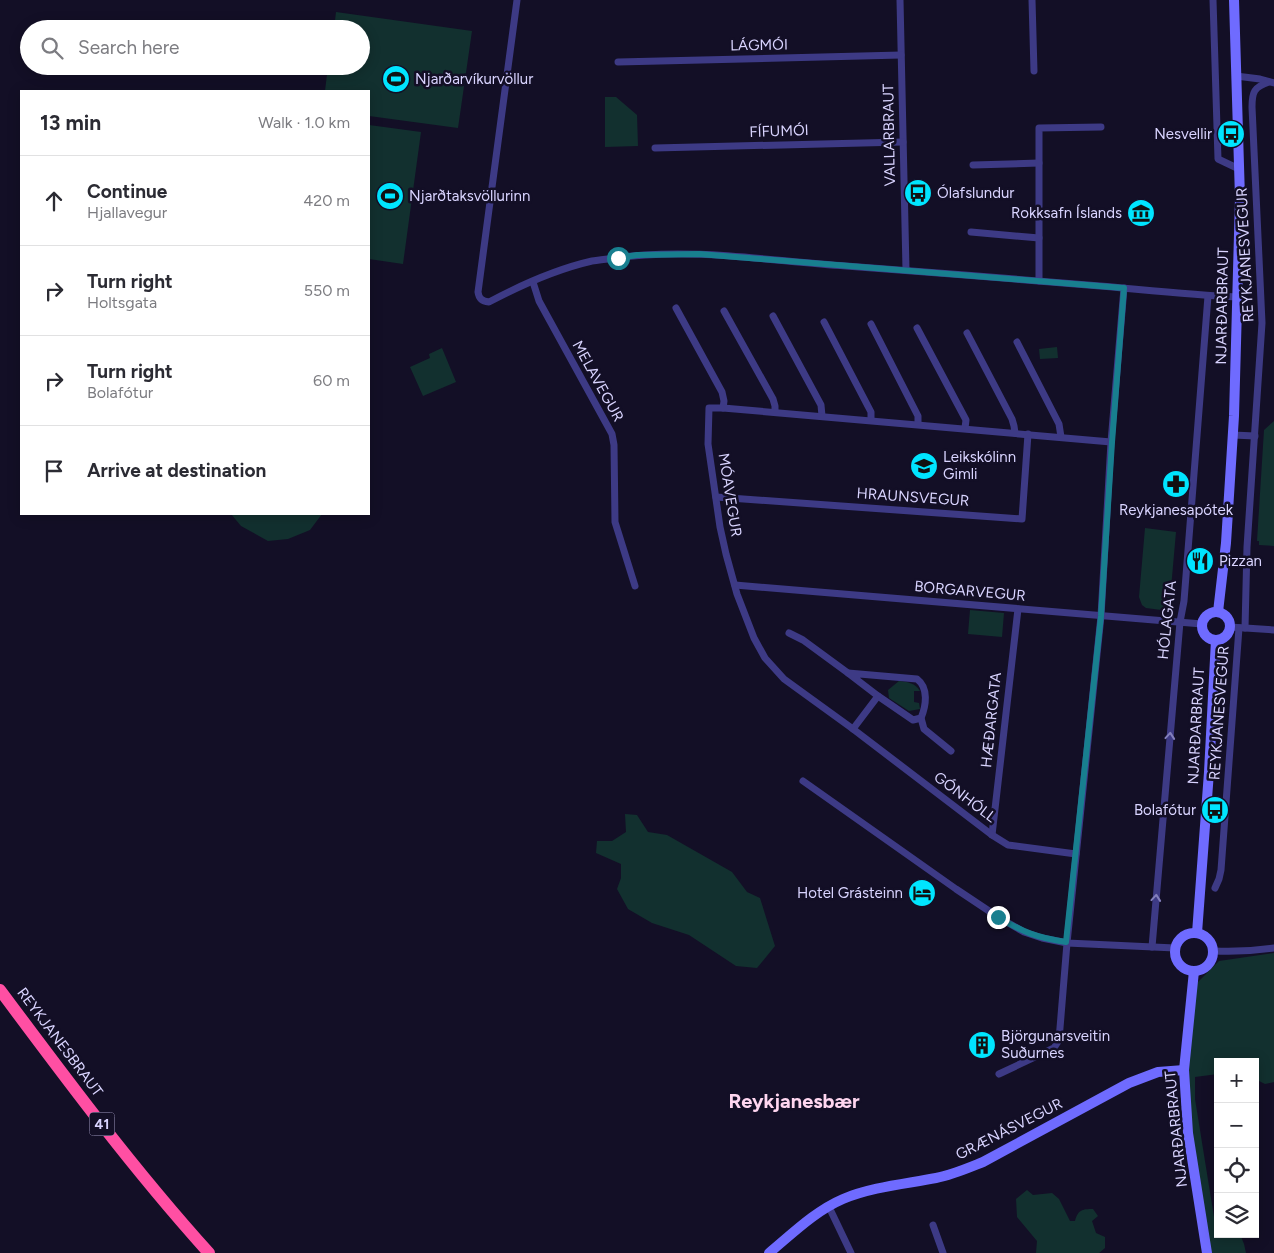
<!DOCTYPE html>
<meta charset="utf-8">
<style>
:root{--surface:#fff;--page:#f2f2f3;--text:#2b2b33;--muted:#7c7c81;--line:#e1e1e2}
body{margin:0;font-family:Figtree,sans-serif;background:var(--page);color:var(--text)}
.controls{position:absolute;right:15px;bottom:15px;display:grid;overflow:hidden;border-radius:0px;box-shadow:0 2px 12px #0003}
.controls button{width:45px;height:45px;display:grid;place-items:center;padding:0;border:0;border-bottom:1px solid var(--line);background:var(--surface);color:var(--text);font:25px sans-serif}
.stop{position:absolute;width:15px;height:15px;margin:-11px;border:4px solid #187f8f;border-radius:50%;background:#fff}
.stop.end{background:#187f8f;border-color:#fff;box-shadow:0 1px 5px #0008}
.list{margin:0;padding:0;list-style:none}
h2{display:flex;justify-content:space-between;align-items:center;height:65px;margin:0;padding:0 20px;font-size:21px}
h2 small{font-size:16px;font-weight:400;color:var(--muted)}
.list li{display:grid;grid-template-columns:32px 1fr auto;gap:15px;align-items:center;box-sizing:border-box;height:90px;padding:0 20px;border-top:1px solid var(--line)}
.list b{display:block;font-size:19px;white-space:nowrap}
.list p{margin:0;font-size:16px;white-space:nowrap;color:var(--muted)}
.list em{font-size:16px;font-style:normal;color:var(--muted)}
.icon{flex:none;width:28px;height:28px;fill:none;stroke:currentColor;stroke-width:2;stroke-linecap:round;stroke-linejoin:round}
.map{position:relative;flex:none;width:1274px;height:1253px;overflow:hidden}
.search{position:absolute;background:var(--surface);box-shadow:0 2px 12px #0003;left:20px;top:20px;width:350px;height:55px;display:flex;align-items:center;gap:12px;box-sizing:border-box;padding:0 18px;border-radius:28px;color:var(--muted);font-size:19px}
.panel{position:absolute;background:var(--surface);box-shadow:0 2px 12px #0003;left:20px;top:90px;width:350px;height:425px;border-radius:0px}
.map>svg:first-child{display:block}
.green{fill:#12302f}
.lines{fill:none;stroke-linecap:round;stroke-linejoin:round}
.street{stroke:#3d3a85;stroke-width:7}
.secondary{stroke:#6f6bff;stroke-width:10}
.highway{stroke:#ff4fa3;stroke-width:12}
.oneway{stroke:#837fbc}
.route{stroke:#187f8f;stroke-width:6}
.labels{text-anchor:middle;dominant-baseline:central;stroke-width:5;stroke-linejoin:round;paint-order:stroke}
.shield{fill:#130f26;stroke:#9e99be;stroke-width:1}
.shield-label{font-size:14px;font-weight:bold;fill:#d9d4ff}
.street-label{font-size:15px;fill:#d9d4ff;stroke:#130f26}
.poi-label{font-size:15px;fill:#d9d4ff;stroke:#130f26;text-anchor:start}
.district-label{font-size:20px;font-weight:bold;fill:#ffd6f0;stroke:#130f26}
</style>
<div class="map">
<svg width="1274" height="1253" viewBox="0 0 1274 1253">
<rect width="100%" height="100%" fill="#130f26"/>
<!-- green -->
<g class="green">
<polygon points="336,12 472,31 458,128 369,116 369,91 325,91 328,66 361,66 361,29 334,29"/>
<polygon points="605,97 616,97 637,115 638,146 605,147"/>
<polygon points="369,125 421,132 403,264 369,259"/>
<polygon points="1057,347 1058,358 1040,359 1039,349"/>
<polygon points="442,348 456,382 423,396 410,367 430,358 429,354"/>
<polygon points="1274,421 1274,546 1259,545 1259,541 1257,541 1264,430"/>
<polygon points="231,514 322,514 310,530 288,539 268,541 241,526"/>
<polygon points="1145,528 1176,532 1169,611 1146,608 1142,605 1139,597"/>
<polygon points="970,610 1004,613 1002,637 968,634"/>
<path d="M899,681C908,682 915,683 920,691H914V702L919,703L920,709L909,711L889,698L888,690Z"/>
<polygon points="625,814 637,815 648,832 667,835 732,872 747,892 760,898 775,946 757,968 736,966 689,935 652,923 628,909 617,889 621,878 621,864 596,853 597,841 612,841 626,832"/>
<polygon points="1274,953 1274,1082 1265,1084 1255,1079 1255,1062 1218,1062 1218,1074 1195,1077 1195,1099 1214,1217 1218,1218 1218,1234 1240,1234 1244,1244 1246,1253 1211,1253 1192,1132 1188,1073 1196,984 1219,961"/>
<path d="M1027,1190L1033,1195L1052,1193L1059,1199L1070,1221H1075C1078,1210 1082,1209 1093,1209L1098,1216L1092,1221L1096,1233L1105,1237V1248L1099,1253H1036L1037,1241L1017,1217L1016,1199Z"/>
</g>
<g class="lines">
<!-- street -->
<g class="street">
<path d="M517,0L478,292C479,299 482,301 489,302C521,285 557,269 592,261C599,260 607,259 615,258C692,247 769,261 846,266C931,272 1015,279 1100,286C1146,290 1191,295 1237,297"/>
<polyline points="900,0 906,270"/>
<polyline points="1032,0 1034,71"/>
<polyline points="1213,0 1218,159 1239,169"/>
<polyline points="618,62 901,55"/>
<polyline points="1236,76 1260,79 1274,83"/>
<polyline points="655,148 903,142"/>
<polyline points="973,165 1039,163"/>
<polyline points="971,232 1039,238"/>
<polyline points="1039,281 1039,128 1101,127"/>
<polyline points="533,282 539,301 612,434 614,445 615,522 635,586"/>
<polyline points="676,308 722,392 724,401 723,408"/>
<polyline points="724,311 773,399 775,406 775,412"/>
<polyline points="773,316 821,405 822,416"/>
<polyline points="824,322 871,412 871,420"/>
<polyline points="871,324 918,416 918,424"/>
<polyline points="917,328 966,420 965,428"/>
<polyline points="967,333 1012,419 1014,426 1015,433"/>
<polyline points="1017,342 1059,424 1061,437"/>
<polyline points="1233,435 1255,436"/>
<polyline points="716,497 1022,519 1028,434"/>
<polyline points="735,585 1202,624"/>
<polyline points="1230,627 1274,630"/>
<path d="M1245,628L1247,547L1262,323L1252,107C1252,92 1254,87 1269,82"/>
<polyline points="789,633 803,640 848,673"/>
<path d="M848,673L917,679C929,688 926,706 921,718L913,720L878,696Z"/>
<polyline points="921,718 924,729 951,751"/>
<polyline points="853,729 878,696"/>
<polyline points="803,781 956,889 998,917 1024,932 1042,938 1067,943 1175,948"/>
<polyline points="992,835 1018,609"/>
<polyline points="1076,854 1008,845 992,835 853,729 784,679 765,658 754,638 737,594 726,554 720,527 708,444 709,408 723,408 1111,442"/>
<polyline points="1215,888 1219,879 1221,870 1239,628"/>
<polyline points="1152,947 1180,622 1184,601 1208,296"/>
<path d="M1214,951C1234,952 1253,951 1274,948"/>
<polyline points="999,1074 1054,1048 1059,1040 1067,943 1101,616 1111,442 1124,288"/>
<polyline points="829,1207 851,1253"/>
<polyline points="933,1225 943,1253"/>
</g>
<!-- secondary -->
<g class="secondary">
<circle cx="1216" cy="626" r="14"/>
<polyline points="1218,612 1226,543 1234,416 1240,198 1234,0"/>
<circle cx="1194" cy="952" r="19"/>
<polyline points="1197,933 1209,772 1216,640"/>
<polyline points="1194,971 1184,1070 1188,1133 1207,1253"/>
<path d="M769,1253C792,1234 815,1211 843,1199C872,1187 905,1184 936,1178C952,1175 968,1168 983,1162L1129,1083L1158,1072L1184,1070"/>
</g>
<!-- highway -->
<path class="highway" d="M0,990C67,1080 134,1170 209,1253"/>
</g>
<!-- one-way arrows -->
<defs><path id="oneway-chevron" d="M-2-3.5L2.5 0L-2 3.5" fill="none" stroke-width="1.6" stroke-linecap="round" stroke-linejoin="round" transform="scale(1.25)"/></defs>
<g class="oneway">
<use href="#oneway-chevron" transform="translate(1170 736) rotate(-85)"/>
<use href="#oneway-chevron" transform="translate(1156 898) rotate(-85)"/>
</g>
<g class="lines">
<!-- route -->
<path class="route" d="M618,258L637,255L699,254L1124,288L1112,442L1101,616L1066,942C1038,938 1022,932 998,917"/>
</g>
<!-- icons -->
<defs>
<g id="stadium-disc" transform="scale(1.4375)"><circle r="9.5" fill="#00e5ff" stroke="#130f26"/><path d="M0-5a6.5 5 0 1 0 0 10a6.5 5 0 1 0 0-10ZM-3.5-1.8h7v3.6h-7Z" fill="#111"/></g>
<g id="bus-disc" transform="scale(1.4375)"><circle r="9.5" fill="#00e5ff" stroke="#130f26"/><path d="M-5-6H5V4H4V6H2V4H-2V6H-4V4H-5ZM-3.5-4V0h7V-4ZM-3.5 1.2v1.5H-2V1.2ZM2 1.2v1.5H3.5V1.2Z" fill="#111"/></g>
<g id="museum-disc" transform="scale(1.4375)"><circle r="9.5" fill="#00e5ff" stroke="#130f26"/><path d="M0-6L6-3V-2H-6V-3ZM-5-1h2V3h-2ZM-1-1h2V3h-2ZM3-1h2V3H3ZM-6 4H6V6H-6Z" fill="#111"/></g>
<g id="school-disc" transform="scale(1.4375)"><circle r="9.5" fill="#00e5ff" stroke="#130f26"/><path d="M0-5L7-2L0 1L-7-2ZM-4 1L0 2.5L4 1V4Q0 6-4 4Z" fill="#111"/></g>
<g id="pharmacy-disc" transform="scale(1.4375)"><circle r="9.5" fill="#00e5ff" stroke="#130f26"/><path d="M-2-6h4v4h4v4h-4v4h-4v-4h-4v-4h4Z" fill="#111"/></g>
<g id="restaurant-disc" transform="scale(1.4375)"><circle r="9.5" fill="#00e5ff" stroke="#130f26"/><path d="M-5-6h1v4h1v-4h1v4h1v-4h1v5L-1.5 .5V6h-2V.5L-5-1ZM5-6V6H3V1.5H1.5Q1.5-4 5-6Z" fill="#111"/></g>
<g id="hotel-disc" transform="scale(1.4375)"><circle r="9.5" fill="#00e5ff" stroke="#130f26"/><path d="M-6-4.5h1.5V1H6V5H4.5V3h-9V5H-6ZM-4 0a1.8 1.8 0 1 1 3.6 0ZM.5 0V-2.5h3Q6-2.5 6 0Z" fill="#111"/></g>
<g id="building-disc" transform="scale(1.4375)"><circle r="9.5" fill="#00e5ff" stroke="#130f26"/><path d="M-4-6H4V6H1V3H-1V6H-4ZM-2.5-4.3h1.7v1.8h-1.7ZM.8-4.3h1.7v1.8H.8ZM-2.5-1h1.7V.8h-1.7ZM.8-1h1.7V.8H.8Z" fill="#111"/></g>
</defs>
<g fill-rule="evenodd">
<use href="#stadium-disc" x="396" y="79"/>
<use href="#bus-disc" x="1231" y="134"/>
<use href="#bus-disc" x="918" y="193"/>
<use href="#stadium-disc" x="390" y="196"/>
<use href="#museum-disc" x="1141" y="213"/>
<use href="#school-disc" x="924" y="466"/>
<use href="#pharmacy-disc" x="1176" y="484"/>
<use href="#restaurant-disc" x="1200" y="561"/>
<use href="#bus-disc" x="1215" y="810"/>
<use href="#hotel-disc" x="922" y="893"/>
<use href="#building-disc" x="982" y="1045"/>
</g>
<g class="labels">
<!-- shield labels -->
<rect class="shield" x="89.5" y="1112.5" width="25" height="23" rx="4"/>
<g class="shield-label">
<text x="102" y="1124">41</text>
</g>
<!-- street labels -->
<g class="street-label">
<text transform="translate(759 45) rotate(-1)">LÁGMÓI</text>
<text transform="translate(779 131) rotate(-2)">FÍFUMÓI</text>
<text transform="translate(889 135) rotate(-91)">VALLARBRAUT</text>
<text transform="translate(1245 255) rotate(-93)">REYKJANESVEGUR</text>
<text transform="translate(1222 306) rotate(-89)">NJARÐARBRAUT</text>
<text transform="translate(598 381) rotate(61)">MELAVEGUR</text>
<text transform="translate(730 495) rotate(81)">MÓAVEGUR</text>
<text transform="translate(913 497) rotate(4)">HRAUNSVEGUR</text>
<text transform="translate(970 591) rotate(5)">BORGARVEGUR</text>
<text transform="translate(1167 620) rotate(-84)">HÓLAGATA</text>
<text transform="translate(1219 713) rotate(-86)">REYKJANESVEGUR</text>
<text transform="translate(991 720) rotate(-84)">HÆÐARGATA</text>
<text transform="translate(1196 726) rotate(-87)">NJARÐARBRAUT</text>
<text transform="translate(965 797) rotate(37)">GÓNHÓLL</text>
<text transform="translate(60 1042) rotate(53)">REYKJANESBRAUT</text>
<text transform="translate(1009 1129) rotate(-27)">GRÆNÁSVEGUR</text>
<text transform="translate(1176 1129) rotate(-96)">NJARÐARBRAUT</text>
</g>
<!-- poi labels -->
<g class="poi-label">
<text x="415" y="79">Njarðarvíkurvöllur</text>
<text x="1212" y="134" text-anchor="end">Nesvellir</text>
<text x="937" y="193">Ólafslundur</text>
<text x="409" y="196">Njarðtaksvöllurinn</text>
<text x="1122" y="213" text-anchor="end">Rokksafn Íslands</text>
<text x="943" y="457">Leikskólinn<tspan x="943" dy="17">Gimli</tspan></text>
<text x="1176" y="510" text-anchor="middle">Reykjanesapótek</text>
<text x="1219" y="561">Pizzan</text>
<text x="1196" y="810" text-anchor="end">Bolafótur</text>
<text x="903" y="893" text-anchor="end">Hotel Grásteinn</text>
<text x="1001" y="1036">Björgunarsveitin<tspan x="1001" dy="17">Suðurnes</tspan></text>
</g>
<!-- district labels -->
<g class="district-label">
<text x="794" y="1101">Reykjanesbær</text>
</g>
</g>
</svg>
<div class="controls">
<button>+</button>
<button>−</button>
<button><svg class="icon" aria-label="locate" viewBox="0 0 24 24"><circle cx="12" cy="12" r="6"/><path d="M12 2v4M12 18v4M2 12h4M18 12h4"/></svg></button>
<button><svg class="icon" aria-label="layers" viewBox="0 0 24 24"><path d="M12 4l9 5-9 5-9-5zM3 14l9 5 9-5"/></svg></button>
</div>
<div class="stop" style="left:618px;top:258px"></div>
<div class="stop end" style="left:998px;top:917px"></div>
<div class="search"><svg class="icon" aria-label="search" viewBox="0 0 24 24"><circle cx="10" cy="10" r="6"/><path d="M15 15l6 6"/></svg>Search here</div>
<section class="panel">
<h2>13 min<small>Walk · 1.0 km</small></h2>
<ul class="list">
<li><svg class="icon" aria-label="ahead" viewBox="0 0 24 24"><path d="M12 20V5M6 11l6-6 6 6"/></svg><div><b>Continue</b><p>Hjallavegur</p></div><em>420 m</em></li>
<li><svg class="icon" aria-label="right" viewBox="0 0 24 24"><path d="M7 20v-9h11M14 6l5 5-5 5"/></svg><div><b>Turn right</b><p>Holtsgata</p></div><em>550 m</em></li>
<li><svg class="icon" aria-label="right" viewBox="0 0 24 24"><path d="M7 20v-9h11M14 6l5 5-5 5"/></svg><div><b>Turn right</b><p>Bolafótur</p></div><em>60 m</em></li>
<li><svg class="icon" aria-label="arrive" viewBox="0 0 24 24"><path d="M6 21V4h12l-3 4 3 4H6"/></svg><div><b>Arrive at destination</b></div></li>
</ul>
</section>
</div>
